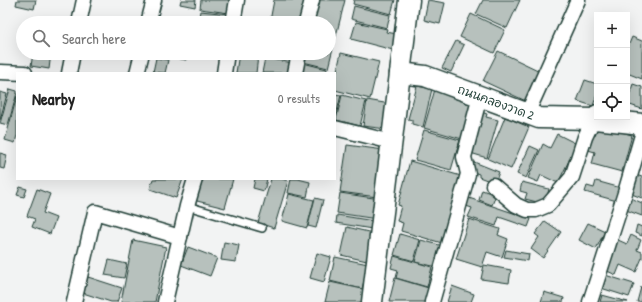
<!DOCTYPE html>
<meta charset="utf-8">
<style>
:root{--surface:#fff;--page:#f2f2f2;--text:#222;--muted:#767676;--line:#e0e0e0}
body{margin:0;font-family:"Patrick Hand","Playpen Sans Thai",sans-serif;background:var(--page);color:var(--text)}
.controls{position:absolute;right:12px;top:12px;display:grid;overflow:hidden;border-radius:0px;box-shadow:0 4px 16px #0002}
.controls button{width:36px;height:36px;display:grid;place-items:center;padding:0;border:0;border-bottom:1px solid var(--line);background:var(--surface);color:var(--text);font:20px sans-serif}
.list{margin:0;padding:0;list-style:none}
h2{display:flex;justify-content:space-between;align-items:center;height:52px;margin:0;padding:0 16px;font-size:17px}
h2 small{font-size:13px;font-weight:400;color:var(--muted)}
.icon{flex:none;width:22px;height:22px;fill:none;stroke:currentColor;stroke-width:2;stroke-linecap:round;stroke-linejoin:round}
.map{position:relative;flex:none;width:642px;height:302px;overflow:hidden}
.search{position:absolute;background:var(--surface);box-shadow:0 4px 16px #0002;left:16px;top:16px;width:320px;height:44px;display:flex;align-items:center;gap:10px;box-sizing:border-box;padding:0 14px;border-radius:22px;color:var(--muted);font-size:15px}
.panel{position:absolute;background:var(--surface);box-shadow:0 4px 16px #0002;left:16px;top:72px;width:320px;height:108px;border-radius:0px}
.map>svg:first-child{display:block}
.building{fill:#b7c1bd;stroke:#1f3d34}
.lines{fill:none;stroke-linecap:round;stroke-linejoin:round}
.lane-casing{stroke:#1f3d34;stroke-width:10}
.street-casing{stroke:#1f3d34;stroke-width:17}
.secondary-casing{stroke:#1f3d34;stroke-width:23}
.lane{stroke:#fff;stroke-width:7}
.street{stroke:#fff;stroke-width:14}
.secondary{stroke:#fff;stroke-width:20}
.labels{text-anchor:middle;dominant-baseline:central;stroke-width:4;stroke-linejoin:round;paint-order:stroke}
.street-label{font-size:12px;fill:#1f3d34;stroke:#fff}
</style>
<div class="map">
<svg width="642" height="302" viewBox="0 0 642 302">
<rect width="100%" height="100%" fill="#f2f3f3"/>
<filter id="ink" filterUnits="userSpaceOnUse"><feTurbulence type="fractalNoise" baseFrequency=".025" numOctaves="2"/><feDisplacementMap in="SourceGraphic" scale="8" xChannelSelector="R" yChannelSelector="G"/><feConvolveMatrix kernelMatrix="1 2 1 2 8 2 1 2 1" color-interpolation-filters="sRGB"/></filter>
<g filter="url(#ink)">
<!-- building -->
<g class="building">
<polygon points="17,0 36,0 34,9 16,5"/>
<polygon points="181,0 196,0 195,7 180,4"/>
<polygon points="201,0 230,0 229,13 200,9"/>
<polygon points="274,0 307,0 302,23 281,23 270,21"/>
<polygon points="319,0 345,0 328,68 303,62 306,53 329,53 329,23 313,23"/>
<polygon points="354,0 395,0 391,14 353,4"/>
<polygon points="428,0 445,3 440,24 424,20"/>
<polygon points="483,0 520,0 507,28 476,14"/>
<polygon points="354,6 390,15 387,28 351,19"/>
<polygon points="200,11 229,14 228,23 198,23"/>
<polygon points="471,14 505,30 494,53 460,37"/>
<polygon points="44,17 73,21 73,23 43,23"/>
<polygon points="356,22 387,29 386,32 397,34 393,50 351,39"/>
<polygon points="632,37 642,41 642,79 627,73 627,49"/>
<polygon points="456,41 464,45 451,72 442,68"/>
<polygon points="498,51 544,73 530,103 483,81"/>
<polygon points="33,53 51,53 49,69 31,66"/>
<polygon points="154,53 187,53 186,60 154,54"/>
<polygon points="239,53 258,56 256,73 236,73"/>
<polygon points="263,53 279,53 278,60 262,57"/>
<polygon points="341,53 379,62 370,99 335,90 335,79"/>
<polygon points="156,58 168,60 165,73 153,72"/>
<polygon points="265,58 293,63 291,73 262,73"/>
<polygon points="303,63 327,69 326,73 300,73"/>
<polygon points="585,80 597,84 597,94 593,106 577,101"/>
<polygon points="633,84 642,87 642,109 627,104 627,92 630,93"/>
<polygon points="417,86 432,89 423,127 412,124 412,120 408,119"/>
<polygon points="10,89 17,91 17,93 8,125 0,123"/>
<polygon points="435,89 457,95 456,99 468,101 467,104 471,105 462,139 424,128"/>
<polygon points="0,92 7,94 0,120"/>
<polygon points="335,94 341,95 335,120"/>
<polygon points="342,95 366,101 360,126 336,120"/>
<polygon points="17,96 17,135 15,143 5,140"/>
<polygon points="367,100 390,104 386,129 363,126"/>
<polygon points="479,111 487,114 486,117 498,120 487,158 467,152"/>
<polygon points="505,117 529,127 511,169 488,159"/>
<polygon points="595,125 632,135 622,172 592,164 595,152 588,150"/>
<polygon points="424,130 460,140 451,170 415,160"/>
<polygon points="557,134 577,144 558,183 541,175 538,182 528,178 543,144 550,148"/>
<polygon points="347,145 384,150 377,197 340,192"/>
<polygon points="530,146 539,150 526,178 517,174"/>
<polygon points="0,153 7,155 4,169 0,168"/>
<polygon points="410,161 461,176 442,243 401,231 403,223 397,221 401,206 398,205"/>
<polygon points="474,162 499,172 495,183 479,177 479,174 471,171"/>
<polygon points="636,175 642,177 642,198 629,193"/>
<polygon points="153,179 183,179 176,198 150,189"/>
<polygon points="198,179 233,179 225,208 193,200"/>
<polygon points="255,179 267,179 264,191 253,188"/>
<polygon points="271,179 282,179 288,181 274,228 258,223"/>
<polygon points="291,179 298,179 310,182 307,197 288,193"/>
<polygon points="596,181 621,188 617,201 585,192 587,186 594,188"/>
<polygon points="522,182 549,189 545,204 525,199 527,193 520,191"/>
<polygon points="20,187 27,189 24,197 17,195"/>
<polygon points="37,189 50,194 43,213 56,218 50,234 32,227 35,219 27,216"/>
<polygon points="482,190 496,195 492,205 479,200"/>
<polygon points="340,193 380,199 377,219 337,213"/>
<polygon points="289,194 314,200 307,228 282,221"/>
<polygon points="466,197 531,219 528,227 499,217 496,226 468,217 472,208 463,205"/>
<polygon points="315,198 323,200 316,228 308,226"/>
<polygon points="631,198 642,203 642,216 626,210"/>
<polygon points="337,215 374,221 372,229 336,223"/>
<polygon points="469,219 500,229 498,235 508,239 502,257 487,252 482,267 456,259"/>
<polygon points="545,221 561,232 543,258 531,249 539,237 535,234"/>
<polygon points="588,223 605,231 596,249 579,240"/>
<polygon points="637,225 642,227 642,236 635,233"/>
<polygon points="347,227 377,234 371,262 341,255"/>
<polygon points="400,234 420,240 414,261 394,255"/>
<polygon points="631,235 641,240 637,250 642,252 642,258 636,272 620,265 616,275 605,270 618,240 627,244"/>
<polygon points="133,240 166,247 155,302 121,302"/>
<polygon points="421,240 443,246 437,267 415,262"/>
<polygon points="224,242 239,245 236,262 221,260"/>
<polygon points="188,247 217,258 210,276 181,265"/>
<polygon points="506,250 529,254 528,261 504,257"/>
<polygon points="317,253 331,257 324,282 310,278"/>
<polygon points="394,256 432,267 427,287 396,278 398,270 391,268"/>
<polygon points="335,257 368,264 362,289 330,281"/>
<polygon points="109,260 127,264 124,278 105,275"/>
<polygon points="484,265 511,270 509,283 481,279"/>
<polygon points="605,275 634,284 629,297 601,288"/>
<polygon points="88,277 122,288 117,302 111,302 83,293"/>
<polygon points="395,278 432,289 428,302 389,302"/>
<polygon points="330,282 367,290 364,302 325,302"/>
<polygon points="452,286 474,294 471,302 447,302"/>
<polygon points="641,287 642,287 642,302 637,302"/>
<polygon points="544,292 564,298 563,302 541,302"/>
<polygon points="602,295 628,302 600,302"/>
</g>
<g class="lines">
<!-- lane casing -->
<g class="lane-casing">
<polyline id="lane" points="187,206 262,228"/>
</g>
<!-- street casing -->
<g class="street-casing">
<g id="street">
<polyline points="79,23 84,0"/>
<polyline points="148,23 154,0"/>
<polyline points="233,23 237,0"/>
<polyline points="306,23 312,0"/>
<polyline points="0,72 25,73"/>
<polyline points="69,73 73,53"/>
<polyline points="137,73 142,53"/>
<polyline points="224,73 227,53"/>
<polyline points="295,73 299,53"/>
<polyline points="527,114 578,0"/>
<polyline points="335,128 392,142"/>
<polyline points="493,185 516,205 527,210 536,210 548,205 572,177 585,137 597,112"/>
<polyline points="74,302 95,212 180,237"/>
<polyline points="165,302 187,206 195,179"/>
<polyline points="432,302 468,174 464,157 480,96"/>
<polyline points="590,302 625,193 642,135"/>
</g>
</g>
<!-- secondary casing -->
<g class="secondary-casing">
<g id="secondary">
<polyline points="400,73 425,76 539,118 595,119 642,124"/>
<polyline points="372,302 409,0"/>
</g>
</g>
<!-- lane -->
<use href="#lane" class="lane"/>
<!-- street -->
<use href="#street" class="street"/>
<!-- secondary -->
<use href="#secondary" class="secondary"/>
</g>
</g>
<g class="labels">
<!-- street labels -->
<g class="street-label">
<text transform="translate(496 102) rotate(20)">ถนนคลองวาด 2</text>
</g>
</g>
</svg>
<div class="controls">
<button>+</button>
<button>−</button>
<button><svg class="icon" aria-label="locate" viewBox="0 0 24 24"><circle cx="12" cy="12" r="6"/><path d="M12 2v4M12 18v4M2 12h4M18 12h4"/></svg></button>
</div>
<div class="search"><svg class="icon" aria-label="search" viewBox="0 0 24 24"><circle cx="10" cy="10" r="6"/><path d="M15 15l6 6"/></svg>Search here</div>
<section class="panel">
<h2>Nearby<small>0 results</small></h2>
<ul class="list">
</ul>
</section>
</div>
